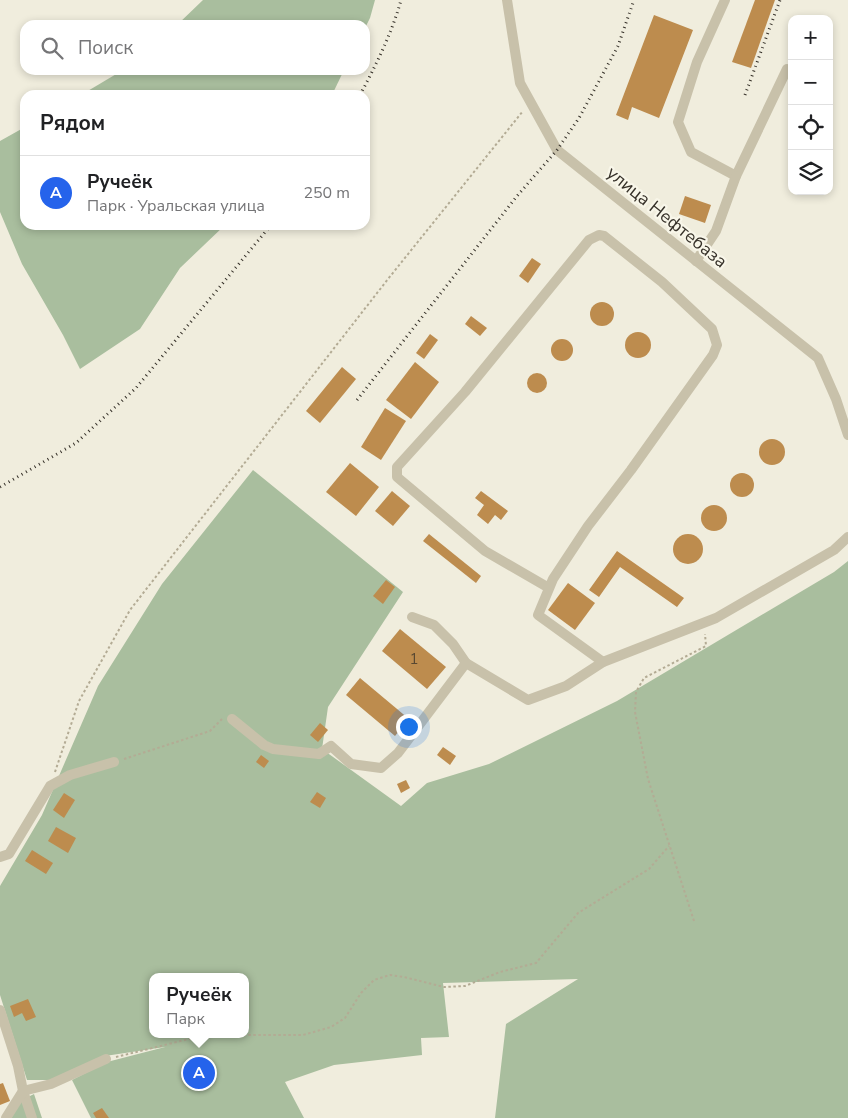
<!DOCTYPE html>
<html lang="ru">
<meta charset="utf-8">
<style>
:root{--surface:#fff;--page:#f2f2f2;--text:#202124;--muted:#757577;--line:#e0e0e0;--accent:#2563eb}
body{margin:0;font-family:"Nunito Sans",sans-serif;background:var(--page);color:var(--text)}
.controls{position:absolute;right:15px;top:15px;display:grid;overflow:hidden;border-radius:10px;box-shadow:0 2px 8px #0003}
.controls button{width:45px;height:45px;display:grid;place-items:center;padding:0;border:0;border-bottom:1px solid var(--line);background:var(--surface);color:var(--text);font:25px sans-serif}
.you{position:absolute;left:408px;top:726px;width:18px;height:18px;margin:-12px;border:4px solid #fff;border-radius:50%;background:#1a73e8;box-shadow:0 0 0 8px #1a73e833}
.badge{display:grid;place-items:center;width:32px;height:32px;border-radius:50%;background:var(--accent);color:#fff;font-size:16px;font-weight:700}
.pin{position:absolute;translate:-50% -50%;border:2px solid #fff;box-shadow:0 1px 5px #0006}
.popup{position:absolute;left:149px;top:973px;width:100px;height:65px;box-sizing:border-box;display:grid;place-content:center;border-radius:10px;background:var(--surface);filter:drop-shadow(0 1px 4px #0005);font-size:16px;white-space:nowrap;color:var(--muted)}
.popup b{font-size:19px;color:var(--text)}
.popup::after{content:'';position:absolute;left:50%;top:100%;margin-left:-10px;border:10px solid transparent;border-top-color:var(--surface)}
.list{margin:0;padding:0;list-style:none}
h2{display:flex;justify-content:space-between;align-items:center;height:65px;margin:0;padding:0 20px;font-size:21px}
h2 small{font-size:16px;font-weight:400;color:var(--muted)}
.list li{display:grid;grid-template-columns:32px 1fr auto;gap:15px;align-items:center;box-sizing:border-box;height:75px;padding:0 20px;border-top:1px solid var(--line)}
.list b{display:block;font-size:19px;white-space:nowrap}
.list p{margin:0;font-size:16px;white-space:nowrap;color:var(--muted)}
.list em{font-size:16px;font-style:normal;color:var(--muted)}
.icon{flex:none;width:28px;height:28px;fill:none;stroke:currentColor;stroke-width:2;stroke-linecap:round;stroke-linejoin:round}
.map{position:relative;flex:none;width:848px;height:1118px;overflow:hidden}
.search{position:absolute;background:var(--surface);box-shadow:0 2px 8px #0003;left:20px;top:20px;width:350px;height:55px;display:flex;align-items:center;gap:12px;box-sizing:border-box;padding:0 18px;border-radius:15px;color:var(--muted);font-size:19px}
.panel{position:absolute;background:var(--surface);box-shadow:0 2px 8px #0003;left:20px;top:90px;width:350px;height:140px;border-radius:15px}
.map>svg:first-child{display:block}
.green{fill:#a9be9e;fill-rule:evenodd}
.building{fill:#bd8c4e}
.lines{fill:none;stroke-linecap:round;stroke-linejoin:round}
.path{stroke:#b3ab94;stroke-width:2;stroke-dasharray:2.5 2.5;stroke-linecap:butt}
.minor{stroke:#c8c1aa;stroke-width:10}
.rail{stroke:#363129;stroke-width:3;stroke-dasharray:1 4;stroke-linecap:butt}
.labels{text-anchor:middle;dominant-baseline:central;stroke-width:4.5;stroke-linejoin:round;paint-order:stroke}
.number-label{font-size:15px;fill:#584832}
.street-label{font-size:18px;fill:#363129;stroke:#f8f6e9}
</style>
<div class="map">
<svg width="848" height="1118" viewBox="0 0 848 1118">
<rect width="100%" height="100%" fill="#f0eddd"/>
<!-- green -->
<g class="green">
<polygon points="203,0 375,0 370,18 365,28 365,25 177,25"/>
<polygon points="123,70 344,70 332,95 81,95"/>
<polygon points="25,127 25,225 225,225 180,268 140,329 80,369 63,335 22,264 0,212 0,141"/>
<path d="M253,470L403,592L328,707L322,749L401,806L427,783L489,764L617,701L834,572L848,561V1118H495L506,1024L578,979L443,983L449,1037L421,1038L422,1055L334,1065L285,1082L304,1118H91L72,1080L107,1062L165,1047L105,1056L51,1080H27L0,995V886L42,815L98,686L162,584ZM153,977H245V1034H153Z"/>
<polygon points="34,1094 42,1118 10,1118 22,1100"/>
</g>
<!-- building -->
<g class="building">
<polygon points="755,0 775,0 751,68 732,62"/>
<polygon points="654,15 693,30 659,118 632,107 628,120 616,115"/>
<polygon points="685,196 711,205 705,223 679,214"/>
<polygon points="532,258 541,264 528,283 519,276"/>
<circle cx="602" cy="314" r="12"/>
<polygon points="471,316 487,328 480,336 465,324"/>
<circle cx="638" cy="345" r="13"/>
<polygon points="430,334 438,340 424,359 416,353"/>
<circle cx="562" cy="350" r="11"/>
<polygon points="415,362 439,382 411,419 386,400"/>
<polygon points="342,367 356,379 320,423 306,411"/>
<circle cx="537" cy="383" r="10"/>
<polygon points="385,408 406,421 381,460 361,447"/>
<circle cx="772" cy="452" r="13"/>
<polygon points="350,463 379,487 356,516 326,492"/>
<circle cx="742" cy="485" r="12"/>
<polygon points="392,491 410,506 393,526 375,511"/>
<polygon points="481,491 508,511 501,520 495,515 488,524 477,515 484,505 475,498"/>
<circle cx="714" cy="518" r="13"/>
<polygon points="429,534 481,576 476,583 423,541"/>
<circle cx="688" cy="549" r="15"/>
<polygon points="617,551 684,598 677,607 620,567 599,597 589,590"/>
<polygon points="386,580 395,587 383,604 373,596"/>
<polygon points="568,583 595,603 575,630 548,610"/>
<polygon points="400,629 446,667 427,689 382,651"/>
<polygon points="360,678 409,719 395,736 346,695"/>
<polygon points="320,723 328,730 318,742 310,735"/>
<polygon points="443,747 456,756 450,765 437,755"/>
<polygon points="261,755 269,761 264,768 256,762"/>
<polygon points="406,780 410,788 401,793 397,784"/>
<polygon points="317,792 326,798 320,808 310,802"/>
<polygon points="64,793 75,800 64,818 53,810"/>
<polygon points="56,827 76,838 68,853 48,841"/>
<polygon points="32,850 53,863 46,874 25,861"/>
<polygon points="28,999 36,1017 26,1021 22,1013 14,1017 10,1006"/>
<polygon points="3,1083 10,1101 0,1105 0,1084"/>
<polygon points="102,1108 109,1118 96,1118 93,1113"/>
</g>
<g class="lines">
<!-- path -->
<g class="path">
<polyline points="124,759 210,731 222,719"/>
<polyline points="55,772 79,701 130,610 388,279 523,111"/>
<polyline points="694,921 648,779 635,712 636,692 644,678 706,646 705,634"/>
<polyline points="116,1057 205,1035 303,1035 331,1027 345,1018 361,993 374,980 390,975 404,977 444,987 465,986 500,972 536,963 578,913 649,869 669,846"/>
</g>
<!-- minor -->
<g class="minor">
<polyline points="507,0 520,83 557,150 818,358 836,399 848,435"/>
<polyline points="725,0 697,62 678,122 691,152 736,176 787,69"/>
<polyline points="696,261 716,231 736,176"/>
<polyline points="549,588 485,551 397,477 397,467 465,392 589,240 599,235 604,236 662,282 712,329 717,345 713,355 631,470 588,526 553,579 538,615 603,662"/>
<polyline points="412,617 434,625 453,644 466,663"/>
<polyline points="232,719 264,745 273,749 319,754 331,746 351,764 381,768 398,753 466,663 528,700 566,686 603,662 716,618 834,550 848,537"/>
<polyline points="0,857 9,854 50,786 70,775 114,762"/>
<polyline points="0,1010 18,1066 23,1091 32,1118"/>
<polyline points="6,1118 23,1091 51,1084 106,1059"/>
</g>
<!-- rail -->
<g class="rail">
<path d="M360,95C376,65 392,33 401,0"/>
<polyline points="745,95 780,0"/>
<polyline points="357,400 517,196 557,150 579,118 618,46 634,0"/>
<polyline points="0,487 76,443 136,388 271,225"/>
</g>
</g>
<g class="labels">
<!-- number labels -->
<g class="number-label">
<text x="414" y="659">1</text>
</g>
<!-- street labels -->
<g class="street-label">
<text transform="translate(667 217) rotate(39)">улица Нефтебаза</text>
</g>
</g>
</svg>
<div class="controls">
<button>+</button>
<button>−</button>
<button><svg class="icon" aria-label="locate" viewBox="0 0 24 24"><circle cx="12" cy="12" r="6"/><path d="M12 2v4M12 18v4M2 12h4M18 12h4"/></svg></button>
<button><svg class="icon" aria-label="layers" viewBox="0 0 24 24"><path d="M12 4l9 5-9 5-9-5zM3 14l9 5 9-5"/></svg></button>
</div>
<div class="you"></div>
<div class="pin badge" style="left:199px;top:1073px">A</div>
<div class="popup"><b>Ручеёк</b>Парк</div>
<div class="search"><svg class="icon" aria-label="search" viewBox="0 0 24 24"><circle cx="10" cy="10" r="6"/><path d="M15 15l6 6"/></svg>Поиск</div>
<section class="panel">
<h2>Рядом<small></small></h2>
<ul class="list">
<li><span class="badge">A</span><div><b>Ручеёк</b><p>Парк · Уральская улица</p></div><em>250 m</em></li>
</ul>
</section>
</div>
